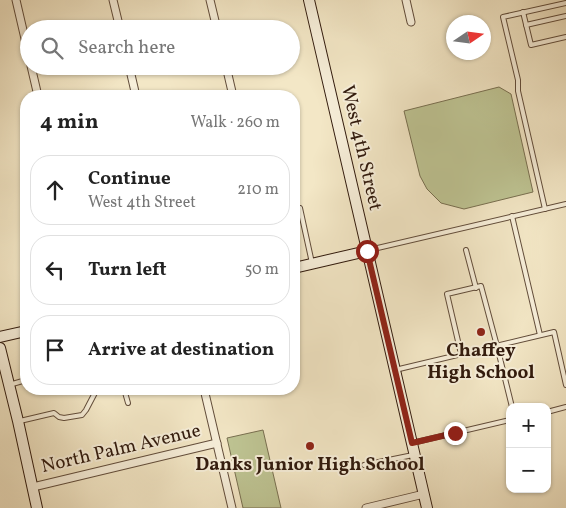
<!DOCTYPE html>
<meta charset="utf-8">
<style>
:root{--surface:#fff;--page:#f6f6f6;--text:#222;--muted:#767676;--line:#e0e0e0}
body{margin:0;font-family:Vollkorn,serif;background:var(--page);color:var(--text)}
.controls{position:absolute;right:15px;bottom:15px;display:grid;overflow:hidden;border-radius:10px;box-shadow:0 1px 4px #0004}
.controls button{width:45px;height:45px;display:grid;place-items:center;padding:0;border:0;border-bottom:1px solid var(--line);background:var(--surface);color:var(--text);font:25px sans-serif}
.compass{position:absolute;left:446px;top:15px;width:45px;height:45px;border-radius:50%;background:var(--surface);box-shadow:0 1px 4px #0004;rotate:77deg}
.stop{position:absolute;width:15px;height:15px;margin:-11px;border:4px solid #8f2418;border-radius:50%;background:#fff}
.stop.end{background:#8f2418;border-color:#fff;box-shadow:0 1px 5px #0008}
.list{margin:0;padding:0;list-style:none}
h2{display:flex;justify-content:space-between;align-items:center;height:65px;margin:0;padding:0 20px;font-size:21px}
h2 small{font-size:16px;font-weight:400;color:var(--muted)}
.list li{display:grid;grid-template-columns:32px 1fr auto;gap:15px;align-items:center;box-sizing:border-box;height:70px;margin:0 10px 10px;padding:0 10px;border:1px solid var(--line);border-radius:20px}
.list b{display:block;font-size:19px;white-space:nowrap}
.list p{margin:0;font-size:16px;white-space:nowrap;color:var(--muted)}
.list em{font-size:16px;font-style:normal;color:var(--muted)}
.icon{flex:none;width:28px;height:28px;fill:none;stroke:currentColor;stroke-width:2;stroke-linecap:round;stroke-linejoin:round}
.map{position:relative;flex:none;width:566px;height:508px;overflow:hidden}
.search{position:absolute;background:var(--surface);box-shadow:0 1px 4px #0004;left:20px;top:20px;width:280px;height:55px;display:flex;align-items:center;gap:12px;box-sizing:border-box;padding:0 18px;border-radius:28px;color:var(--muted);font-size:19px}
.panel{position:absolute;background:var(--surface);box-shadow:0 1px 4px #0004;left:20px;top:90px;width:280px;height:305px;border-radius:20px}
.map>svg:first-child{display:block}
.green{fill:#bec493;stroke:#786f50}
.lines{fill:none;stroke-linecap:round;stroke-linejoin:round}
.lane-casing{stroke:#624d3b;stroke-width:6}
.street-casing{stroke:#624d3b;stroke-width:9}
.secondary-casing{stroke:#311a0d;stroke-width:12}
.lane{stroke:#f7efda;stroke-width:4}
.street{stroke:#f7efda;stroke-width:7}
.secondary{stroke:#f7efda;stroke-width:10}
.route{stroke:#8f2418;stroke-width:6}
.poi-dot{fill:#8f2418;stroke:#f7efda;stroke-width:2}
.labels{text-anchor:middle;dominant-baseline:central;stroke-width:4;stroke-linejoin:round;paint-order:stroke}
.street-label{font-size:19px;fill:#311a0d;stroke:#f7efda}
.poi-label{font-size:19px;font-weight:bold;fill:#311a0d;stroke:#f7efda}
</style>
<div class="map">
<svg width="566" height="508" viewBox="0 0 566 508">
<rect width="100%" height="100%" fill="#f3e7c6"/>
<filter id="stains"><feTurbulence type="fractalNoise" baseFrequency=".004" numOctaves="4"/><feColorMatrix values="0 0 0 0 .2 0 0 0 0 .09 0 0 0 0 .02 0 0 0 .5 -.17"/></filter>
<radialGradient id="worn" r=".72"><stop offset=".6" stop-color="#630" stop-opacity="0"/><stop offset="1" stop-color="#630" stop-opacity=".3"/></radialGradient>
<!-- green -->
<g class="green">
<polygon points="499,87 511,94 533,192 464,209 441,203 427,189 420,176 404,111"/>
<polygon points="263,430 281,508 243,508 227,438"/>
</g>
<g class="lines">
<!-- lane casing -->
<g class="lane-casing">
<g id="lane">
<polyline points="523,12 531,45 566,37"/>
<polyline points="526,25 566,16"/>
<polyline points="545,209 518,91 518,80 503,17 566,3"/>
<polyline points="294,210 300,208 312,263"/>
<polyline points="512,216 540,335"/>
<polyline points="369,250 566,204"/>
<polyline points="466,250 476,288"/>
<polyline points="461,354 447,294 481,286 497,346 512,407"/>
<polyline points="395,370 554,332 566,385"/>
<polyline points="9,385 26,380"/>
<polyline points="124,389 128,403"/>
<polyline points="547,412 566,407"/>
<polyline points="20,421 54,413 59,417 64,418 82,415 86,410 97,389"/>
<polyline points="412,443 510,420"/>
<polyline points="364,465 413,455"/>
</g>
</g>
<!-- street casing -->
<g class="street-casing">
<g id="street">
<polyline points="16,0 29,56"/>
<polyline points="113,0 120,29"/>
<polyline points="210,0 217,29"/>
<polyline points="406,0 411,22"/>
<polyline points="31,66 38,96"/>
<polyline points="129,66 136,96"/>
<polyline points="226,66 233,96"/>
<polyline points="204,389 232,508"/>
<polyline points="33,487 217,443"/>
<polyline points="366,508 424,494"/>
</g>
</g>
<!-- secondary casing -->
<g class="secondary-casing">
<g id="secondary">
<polyline points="309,0 427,508"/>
<polyline points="294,268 367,251"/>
<polyline points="0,337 26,331"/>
<polyline points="0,348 18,421 37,508"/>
</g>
</g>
<!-- lane -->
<use href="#lane" class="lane"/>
<!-- street -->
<use href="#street" class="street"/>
<!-- secondary -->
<use href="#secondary" class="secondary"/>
</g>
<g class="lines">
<!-- route -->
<polyline class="route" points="367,251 412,443 455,433"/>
</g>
<!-- markers -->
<g class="poi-dot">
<circle cx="481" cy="332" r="5"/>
<circle cx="310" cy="446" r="5"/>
</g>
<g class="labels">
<!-- street labels -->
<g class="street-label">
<text transform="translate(361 148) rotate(77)">West 4th Street</text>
<text transform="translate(121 449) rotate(-13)">North Palm Avenue</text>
</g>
<!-- poi labels -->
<g class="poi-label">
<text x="481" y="351">Chaffey<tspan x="481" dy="22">High School</tspan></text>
<text x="310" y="465">Danks Junior High School</text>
</g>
</g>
<rect width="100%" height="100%" filter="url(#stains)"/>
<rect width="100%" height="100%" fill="url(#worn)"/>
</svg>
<div class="controls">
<button>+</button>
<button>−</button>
</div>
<svg class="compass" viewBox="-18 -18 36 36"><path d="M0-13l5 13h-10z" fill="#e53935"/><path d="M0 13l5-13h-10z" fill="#767676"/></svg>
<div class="stop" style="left:367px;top:251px"></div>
<div class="stop end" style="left:455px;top:433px"></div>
<div class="search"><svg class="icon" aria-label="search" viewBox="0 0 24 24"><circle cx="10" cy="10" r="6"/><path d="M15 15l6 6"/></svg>Search here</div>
<section class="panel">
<h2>4 min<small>Walk · 260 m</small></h2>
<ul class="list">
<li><svg class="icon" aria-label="ahead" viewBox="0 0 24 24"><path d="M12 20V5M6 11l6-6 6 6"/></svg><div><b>Continue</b><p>West 4th Street</p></div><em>210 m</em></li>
<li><svg class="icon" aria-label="left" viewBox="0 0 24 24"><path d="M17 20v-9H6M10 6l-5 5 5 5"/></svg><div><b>Turn left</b></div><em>50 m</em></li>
<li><svg class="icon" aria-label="arrive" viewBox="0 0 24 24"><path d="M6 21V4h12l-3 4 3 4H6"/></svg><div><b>Arrive at destination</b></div></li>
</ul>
</section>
</div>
